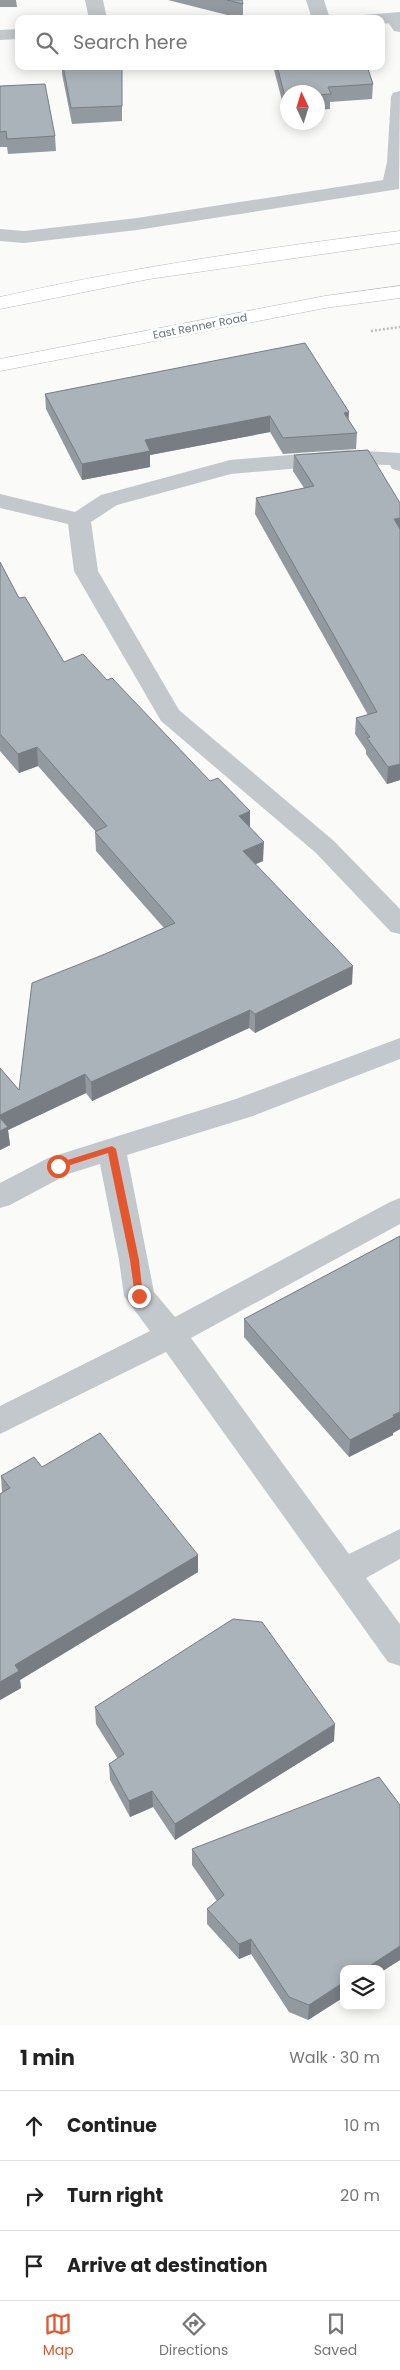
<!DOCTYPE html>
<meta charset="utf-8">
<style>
:root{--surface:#fff;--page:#f6f6f6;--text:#222;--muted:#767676;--line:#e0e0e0;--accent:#e4572e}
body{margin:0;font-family:Poppins,sans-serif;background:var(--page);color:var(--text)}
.controls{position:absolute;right:15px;bottom:15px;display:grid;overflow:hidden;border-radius:10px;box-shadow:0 2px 12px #0003}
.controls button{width:45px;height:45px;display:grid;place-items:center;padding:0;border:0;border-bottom:1px solid var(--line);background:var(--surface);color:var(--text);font:25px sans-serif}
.compass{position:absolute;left:280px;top:85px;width:45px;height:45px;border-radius:50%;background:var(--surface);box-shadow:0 2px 12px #0003;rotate:356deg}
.stop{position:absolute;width:15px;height:15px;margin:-11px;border:4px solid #e4572e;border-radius:50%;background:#fff}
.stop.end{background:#e4572e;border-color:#fff;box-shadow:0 1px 5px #0008}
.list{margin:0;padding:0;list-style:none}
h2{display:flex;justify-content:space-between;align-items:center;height:65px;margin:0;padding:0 20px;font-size:21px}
h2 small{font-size:16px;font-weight:400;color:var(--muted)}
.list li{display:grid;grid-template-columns:32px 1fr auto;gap:15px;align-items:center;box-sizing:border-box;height:70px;padding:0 20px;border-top:1px solid var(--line)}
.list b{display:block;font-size:19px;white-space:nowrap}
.list em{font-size:16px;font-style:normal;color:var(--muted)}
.icon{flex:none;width:28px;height:28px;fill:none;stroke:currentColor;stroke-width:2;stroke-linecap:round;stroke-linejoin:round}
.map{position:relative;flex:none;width:400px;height:2025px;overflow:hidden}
.search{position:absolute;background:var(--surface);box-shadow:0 2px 12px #0003;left:15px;right:15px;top:15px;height:55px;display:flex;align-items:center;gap:12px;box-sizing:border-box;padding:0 18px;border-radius:10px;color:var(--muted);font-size:19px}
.sheet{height:275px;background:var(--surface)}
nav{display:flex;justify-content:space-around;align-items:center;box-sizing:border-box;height:70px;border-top:1px solid var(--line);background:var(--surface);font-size:14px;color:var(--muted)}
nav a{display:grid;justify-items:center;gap:2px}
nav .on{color:var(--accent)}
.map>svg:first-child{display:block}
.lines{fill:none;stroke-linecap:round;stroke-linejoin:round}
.secondary-casing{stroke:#b3babf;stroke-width:1}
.path{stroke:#bbbfc2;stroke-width:2.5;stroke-dasharray:2 2;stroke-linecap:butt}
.lane{fill:#c3c8cc;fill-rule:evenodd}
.street{fill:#c3c8cc;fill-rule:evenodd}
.secondary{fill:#fff;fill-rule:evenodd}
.wall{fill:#929a9f}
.shaded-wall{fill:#777d82}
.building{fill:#aab3b9;stroke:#777d82}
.route{fill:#e4572e}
.labels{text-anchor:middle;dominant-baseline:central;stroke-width:5;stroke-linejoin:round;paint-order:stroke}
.far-street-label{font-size:11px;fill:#657683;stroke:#fff}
</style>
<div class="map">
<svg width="400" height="2025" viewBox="0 0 400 2025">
<rect width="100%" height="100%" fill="#fafaf8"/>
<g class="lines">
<!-- secondary casing -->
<g class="secondary-casing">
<g id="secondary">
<path d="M400,231V243L149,279L0,309V297C132,267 266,248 400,231Z"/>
<polygon points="400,286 400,298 325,308 0,371 0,359 325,296"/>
</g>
</g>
<!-- path -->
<polyline class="path" points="371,331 400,327"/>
<!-- lane -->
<g class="lane">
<polygon points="85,0 103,0 107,19 89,19"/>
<polygon points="394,13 400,14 400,32 394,31 385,18 388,14"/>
<polygon points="400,91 399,189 137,230 24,243 0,241 0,229 24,231 137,218 383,180 387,162 391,97 393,93"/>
<polygon points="348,450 400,453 400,471 392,469 390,465 348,464 231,474 117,505 91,522 98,571 179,710 334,841 400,909 400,934 391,932 316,853 161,721 74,571 68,524 0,508 0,494 75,512 101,495 230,460"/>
<polygon points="400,1038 400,1059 253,1116 127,1155 154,1292 175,1317 390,1202 400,1198 400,1224 191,1338 349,1554 400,1529 400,1559 366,1578 400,1624 400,1666 388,1662 166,1352 0,1434 0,1406 150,1331 124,1296 119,1260 100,1164 68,1174 10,1205 0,1208 0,1183 48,1158 233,1100"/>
</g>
<!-- street -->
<g class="street">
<polygon points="306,0 324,0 330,19 312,19"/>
<polygon points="400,12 400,22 381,24 381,19 360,19 363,15"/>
<polygon points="19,29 19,39 0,40 0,30"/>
</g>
<!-- secondary -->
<use href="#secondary" class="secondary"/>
</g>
<!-- wall -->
<g class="wall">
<polygon points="0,0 16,0 17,7 0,7"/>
<polygon points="168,0 242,0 243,4 243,19"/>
<polygon points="62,66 122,66 122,121 72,124 62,74"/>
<polygon points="273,66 367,66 373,84 372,99 330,102 330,109 318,110 318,92 288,92 288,112 285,112"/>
<polygon points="0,86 55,136 56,151 8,154 7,147 0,147"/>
<polygon points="45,394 348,419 357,433 356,449 283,454 270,432 150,455 150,467 82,480 46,409"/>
<polygon points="368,450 400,780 387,784 366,754 366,750 355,734 356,718 368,715 255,514 256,498 304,488 293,471 294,455"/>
<polygon points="0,562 19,598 64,662 250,828 263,861 255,864 352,984 255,1033 249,1028 92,1101 86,1093 8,1130 10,1145 0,1150 0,1068 19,1090 105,954 164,928 96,851 95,832 96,832 38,766 19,773 0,751"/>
<polygon points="400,1236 400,1429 393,1433 393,1435 349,1457 244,1337 244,1319"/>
<polygon points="42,1467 198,1572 20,1680 21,1688 0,1700 2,1492 1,1476"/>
<polygon points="95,1707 334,1741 175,1840 153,1807 130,1817 110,1780 109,1764 118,1759 96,1724"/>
<polygon points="192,1849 400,1960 381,1972 381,1969 344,1969 344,1997 308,2020 289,2012 251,1954 239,1959 207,1924 207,1909 217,1901 192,1865"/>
</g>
<!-- shaded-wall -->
<g class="shaded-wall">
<polygon points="349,412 348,428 344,413"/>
<polygon points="270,416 270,432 150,455 150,467 82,480 82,464 145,440"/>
<polygon points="400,518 400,533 394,519"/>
<polygon points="37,747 38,766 19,773 18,754"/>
<polygon points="400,764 400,780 387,784 388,767"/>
<polygon points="250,811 250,830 239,816"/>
<polygon points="264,842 263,861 243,870 243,851"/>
<polygon points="353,966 352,984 255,1033 255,1014"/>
<polygon points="250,1010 249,1028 92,1101 91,1082"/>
<polygon points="85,1074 86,1093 8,1130 10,1145 0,1150 0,1115"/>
<polygon points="400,1412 400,1429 393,1433 393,1435 349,1457 350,1440"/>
<polygon points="198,1555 198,1572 20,1680 21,1688 0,1700 0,1682 15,1665"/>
<polygon points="335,1724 334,1741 175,1840 175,1824"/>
<polygon points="152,1791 153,1807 130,1817 129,1801"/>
<polygon points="251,1939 251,1954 239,1959 239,1944"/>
<polygon points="400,1946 400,1960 381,1972 381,1969 365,1969"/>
<polygon points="344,1982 344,1997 308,2020 309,2005"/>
</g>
<!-- building -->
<g class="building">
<polygon points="227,0 242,0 243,4"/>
<polygon points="63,66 122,66 122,106 71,108"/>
<polygon points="277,66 367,66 373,84 328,87 331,94 318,95 318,92 288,92 288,97 285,97"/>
<polygon points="45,84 55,136 7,139 6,131 0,132 0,86"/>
<polygon points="305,343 349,412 344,413 357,433 283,438 270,416 145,440 150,451 82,464 45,394"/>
<polygon points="368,450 400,503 400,518 394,519 400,529 400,764 388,767 367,738 370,737 356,718 377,712 256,498 314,486 294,455"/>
<polygon points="0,562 19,598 25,597 64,662 83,654 107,680 112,678 210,781 218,778 250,811 239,816 264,842 243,851 353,966 255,1014 250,1010 91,1082 85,1074 0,1115 0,1068 19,1090 32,983 105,954 175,923 95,832 107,826 37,747 18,754 0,734"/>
<polygon points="0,1118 8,1127 0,1131"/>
<polygon points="400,1236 400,1412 393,1415 394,1417 350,1440 244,1319"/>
<polygon points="100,1433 198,1555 15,1665 19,1671 0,1682 0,1494 10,1488 1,1476 34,1457 42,1467"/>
<polygon points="233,1619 262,1622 335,1724 175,1824 152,1791 129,1801 109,1764 124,1754 95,1707"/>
<polygon points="379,1777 400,1805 400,1946 365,1969 344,1969 344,1982 309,2005 289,1997 251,1939 239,1944 207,1909 224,1895 192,1849"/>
</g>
<!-- route -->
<polygon class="route" points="112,1146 116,1149 139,1260 143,1296 139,1299 135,1296 130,1260 108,1153 58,1169 54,1166 55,1164"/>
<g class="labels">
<!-- far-street labels -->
<g class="far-street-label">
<text transform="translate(200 326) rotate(-11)">East Renner Road</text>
</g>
</g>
</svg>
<div class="controls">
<button><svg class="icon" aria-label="layers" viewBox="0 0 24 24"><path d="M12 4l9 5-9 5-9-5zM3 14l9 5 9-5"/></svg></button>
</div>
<svg class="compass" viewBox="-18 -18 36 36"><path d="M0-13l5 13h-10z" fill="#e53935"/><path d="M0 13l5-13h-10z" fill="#767676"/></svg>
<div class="stop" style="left:58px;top:1166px"></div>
<div class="stop end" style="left:139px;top:1296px"></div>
<div class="search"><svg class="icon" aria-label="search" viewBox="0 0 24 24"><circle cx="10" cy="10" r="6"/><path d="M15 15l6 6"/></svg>Search here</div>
</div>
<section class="sheet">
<h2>1 min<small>Walk · 30 m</small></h2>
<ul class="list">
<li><svg class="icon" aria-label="ahead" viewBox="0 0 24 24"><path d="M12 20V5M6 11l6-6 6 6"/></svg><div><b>Continue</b></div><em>10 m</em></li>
<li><svg class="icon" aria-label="right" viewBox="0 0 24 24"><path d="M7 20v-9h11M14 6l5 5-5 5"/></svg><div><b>Turn right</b></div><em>20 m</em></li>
<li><svg class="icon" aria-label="arrive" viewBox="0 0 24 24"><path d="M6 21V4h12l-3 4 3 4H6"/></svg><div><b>Arrive at destination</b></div></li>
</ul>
</section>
<nav>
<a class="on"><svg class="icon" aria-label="map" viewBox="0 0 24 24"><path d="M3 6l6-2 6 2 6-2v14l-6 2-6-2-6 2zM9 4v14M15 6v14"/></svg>Map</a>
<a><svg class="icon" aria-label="directions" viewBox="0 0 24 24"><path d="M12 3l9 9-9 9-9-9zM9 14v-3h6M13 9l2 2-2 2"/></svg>Directions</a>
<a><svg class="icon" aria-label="saved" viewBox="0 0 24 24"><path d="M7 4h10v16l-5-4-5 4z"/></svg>Saved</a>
</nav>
